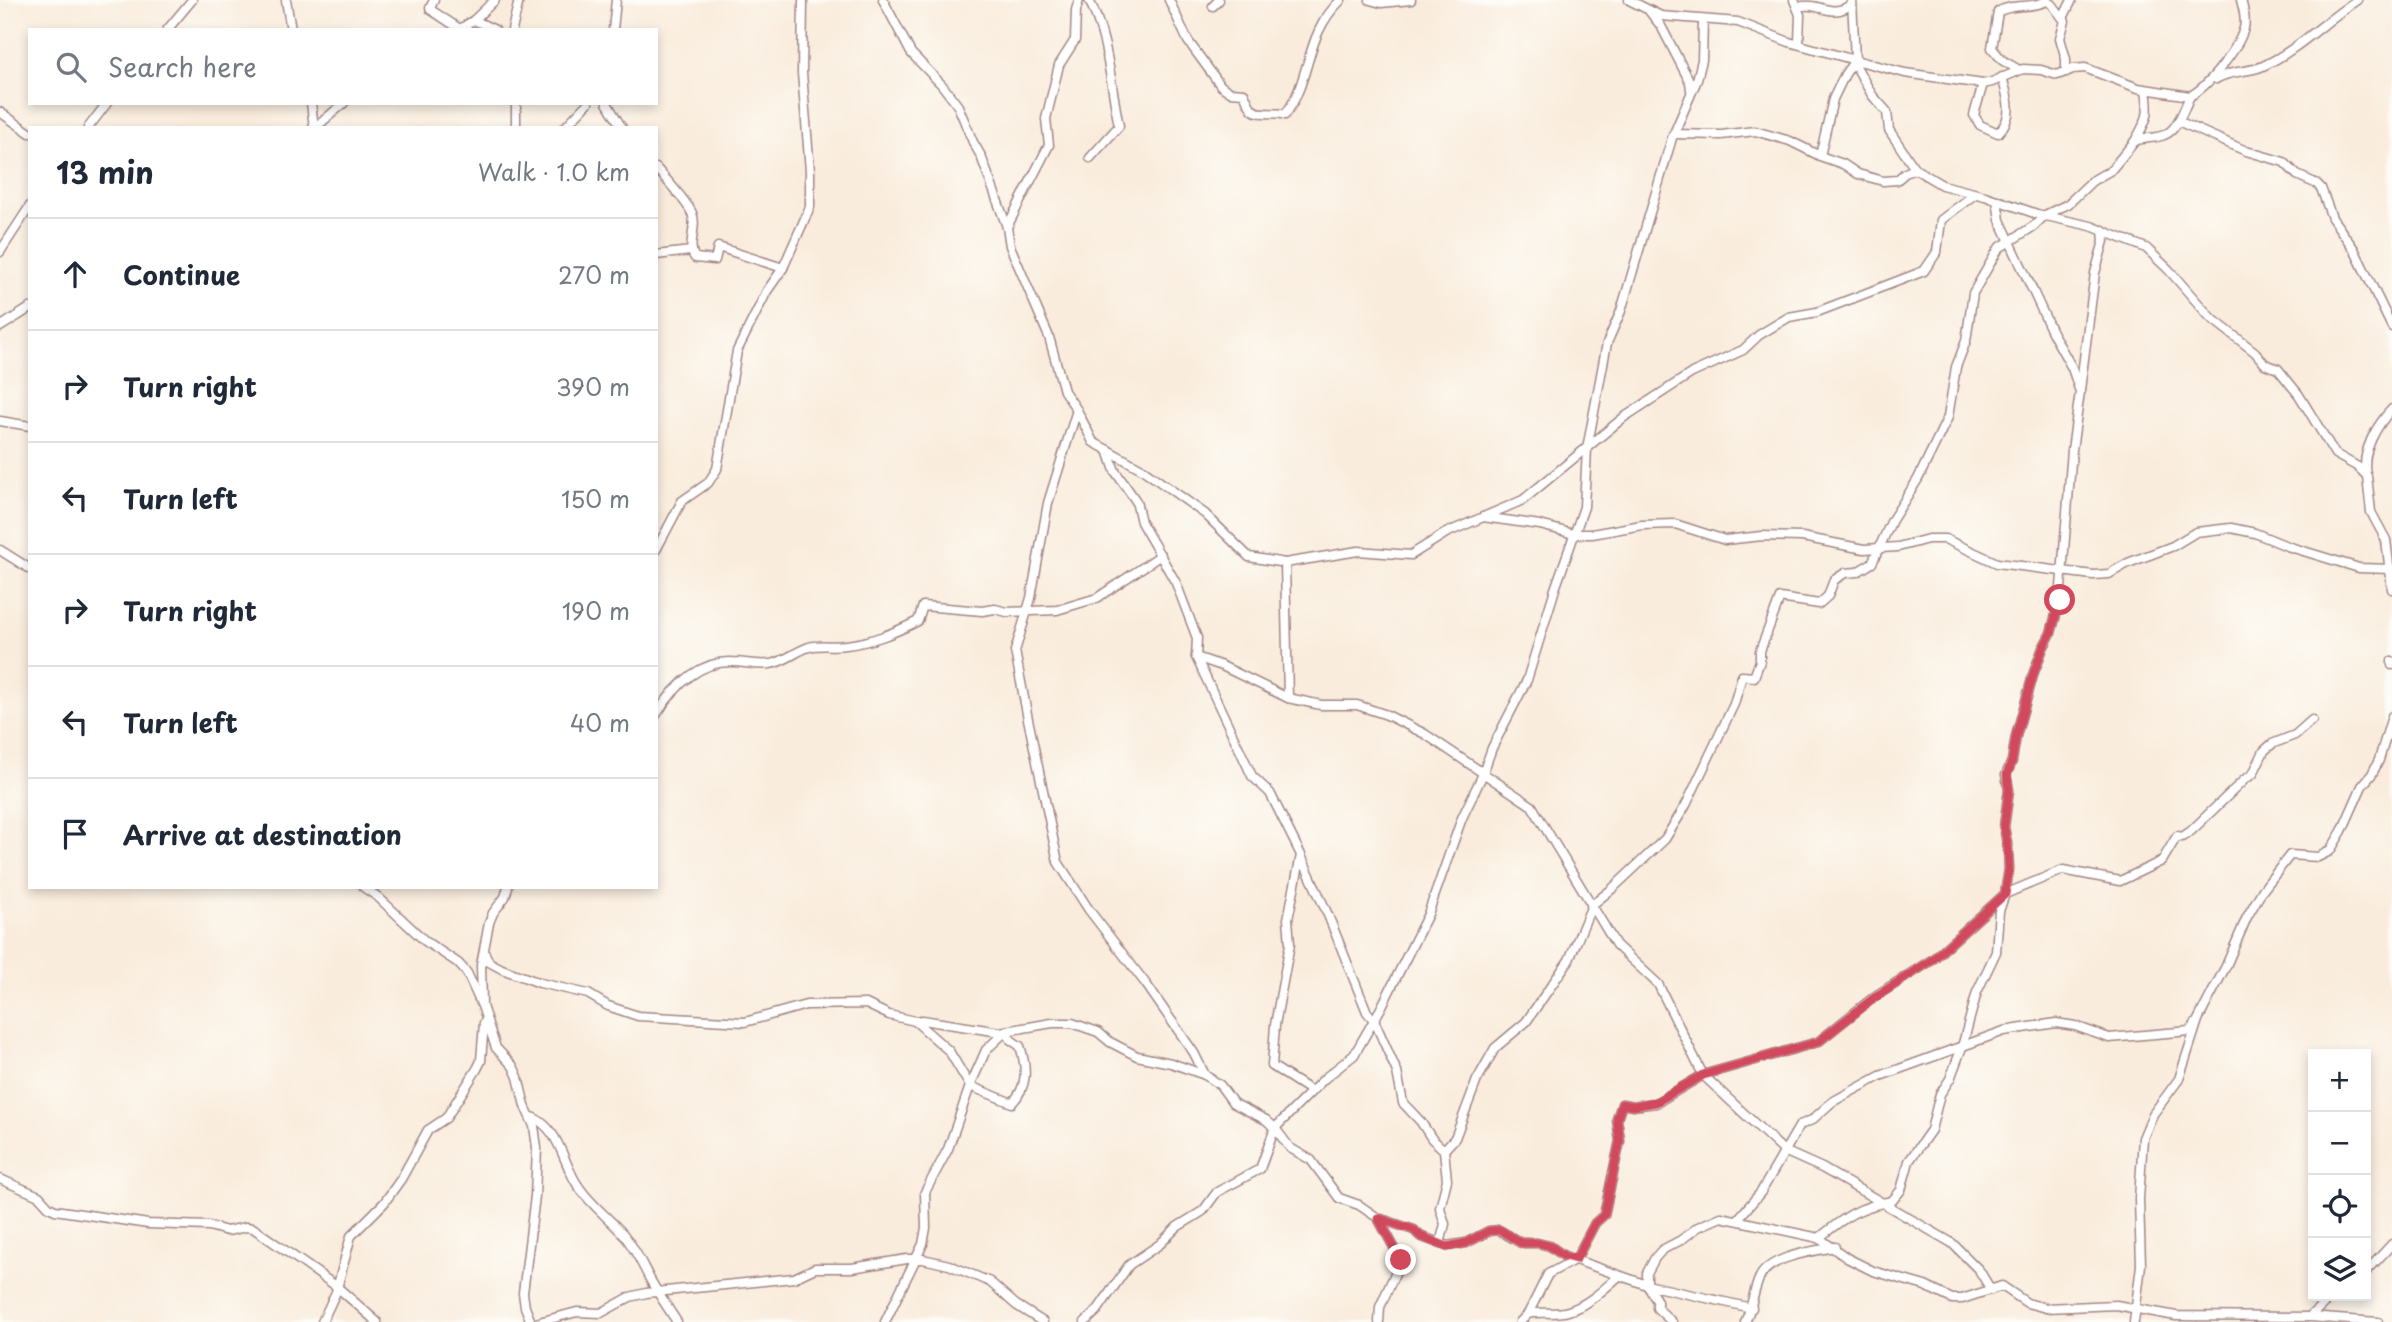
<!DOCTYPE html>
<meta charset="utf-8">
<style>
:root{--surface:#fff;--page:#f6f6f7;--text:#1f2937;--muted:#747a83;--line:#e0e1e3}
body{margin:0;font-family:"Playpen Sans",sans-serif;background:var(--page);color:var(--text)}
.controls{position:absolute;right:21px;bottom:21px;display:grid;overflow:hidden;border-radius:0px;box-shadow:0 4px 10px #0003}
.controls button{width:63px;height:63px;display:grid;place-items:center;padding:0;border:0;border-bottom:2px solid var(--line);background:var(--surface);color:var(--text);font:35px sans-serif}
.stop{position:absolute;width:21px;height:21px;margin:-16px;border:5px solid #d1495b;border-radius:50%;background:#fff}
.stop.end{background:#d1495b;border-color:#fff;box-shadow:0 2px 7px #0008}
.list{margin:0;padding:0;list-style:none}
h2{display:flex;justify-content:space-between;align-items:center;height:91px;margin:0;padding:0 28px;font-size:30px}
h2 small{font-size:23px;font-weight:400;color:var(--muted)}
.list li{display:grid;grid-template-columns:46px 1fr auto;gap:21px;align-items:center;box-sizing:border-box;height:112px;padding:0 28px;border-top:2px solid var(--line)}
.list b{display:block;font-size:26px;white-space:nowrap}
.list em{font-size:23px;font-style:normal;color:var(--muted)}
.icon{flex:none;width:38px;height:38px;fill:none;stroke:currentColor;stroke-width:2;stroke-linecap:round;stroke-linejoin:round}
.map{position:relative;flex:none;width:2392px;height:1322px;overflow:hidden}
.search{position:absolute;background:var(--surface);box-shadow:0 4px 10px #0003;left:28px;top:28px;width:630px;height:77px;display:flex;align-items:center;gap:18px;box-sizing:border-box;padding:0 24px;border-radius:0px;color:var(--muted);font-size:26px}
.panel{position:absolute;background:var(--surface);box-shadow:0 4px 10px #0003;left:28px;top:126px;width:630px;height:763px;border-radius:0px}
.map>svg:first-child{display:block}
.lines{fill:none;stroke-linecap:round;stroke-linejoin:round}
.street-casing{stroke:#a28684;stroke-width:11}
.street{stroke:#fff;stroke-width:8}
.route{stroke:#d1495b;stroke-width:9}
</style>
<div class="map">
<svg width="2392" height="1322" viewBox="0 0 2392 1322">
<rect width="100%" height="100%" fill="#fdfcf7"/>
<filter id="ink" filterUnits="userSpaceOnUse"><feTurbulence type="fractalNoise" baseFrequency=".0143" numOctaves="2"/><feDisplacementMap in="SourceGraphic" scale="14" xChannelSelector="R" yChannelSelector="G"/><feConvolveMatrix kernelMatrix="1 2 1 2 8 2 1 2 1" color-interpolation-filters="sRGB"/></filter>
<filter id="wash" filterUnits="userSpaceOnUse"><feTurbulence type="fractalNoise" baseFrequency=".00686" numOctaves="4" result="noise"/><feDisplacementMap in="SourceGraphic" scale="28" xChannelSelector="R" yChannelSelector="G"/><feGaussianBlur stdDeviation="1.57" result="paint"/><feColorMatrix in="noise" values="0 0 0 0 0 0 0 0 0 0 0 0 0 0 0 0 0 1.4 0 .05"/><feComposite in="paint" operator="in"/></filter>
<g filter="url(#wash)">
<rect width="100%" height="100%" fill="#f9ecdc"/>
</g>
<g filter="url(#ink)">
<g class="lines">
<!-- street casing -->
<g class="street-casing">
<g id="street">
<polyline points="286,0 291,30"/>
<polyline points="434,0 430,8 431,10 460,29 474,20 495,30"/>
<polyline points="883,0 911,53 942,85 958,106 973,142 981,156 1007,227 1010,246 1049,337 1064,391 1077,410 1093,442 1142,469 1205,514 1249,557 1285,563 1358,551 1411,555 1446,533 1523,500 1623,418 1692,373 1743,350 1759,335 1789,317 1817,312 1924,271 1937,252 1941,220 1975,194"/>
<path d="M1089,0C1109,40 1110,83 1119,126L1090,158"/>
<path d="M1169,0L1188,41L1221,86L1230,92L1244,93C1246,98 1249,106 1253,110C1260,116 1276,111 1285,115C1312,79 1304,35 1341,0"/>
<polyline points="1370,0 1381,3 1411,0"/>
<polyline points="1629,0 1661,16 1738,22 1789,42 1855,60 1857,68 1872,95 1887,112 1889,130 1915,169 1942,185 1985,196 2037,214 2091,226 2146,248 2168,269 2210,317 2255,352 2265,364 2278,369 2299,395 2335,454 2358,467 2367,476 2371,512 2386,540 2392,589"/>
<polyline points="1794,0 1800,15 1799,43"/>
<polyline points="2046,0 2052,4 2065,21 2060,38 2066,59 2066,72"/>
<polyline points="1213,6 1219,0"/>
<path d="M1798,7C1821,1 1830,20 1852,4"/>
<polyline points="1650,12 1661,26 1690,82 1691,90"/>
<polyline points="2063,18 2072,0"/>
<polyline points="474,20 495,0"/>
<polyline points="167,30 192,0"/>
<polyline points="512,30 519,0"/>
<polyline points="613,30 616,0"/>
<path d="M1855,60L1905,73L1983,84L1992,82L2023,69L2041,70L2057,75L2073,69L2085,68L2138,88L2190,96C2208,87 2239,48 2244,28C2246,20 2243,7 2241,0"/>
<path d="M2019,70L2002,60L1992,48L1998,12C2012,3 2031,9 2047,1"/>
<path d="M2216,79C2230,70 2248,73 2263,66C2298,50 2325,21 2357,0"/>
<path d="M1983,84L1974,115L1980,125L1998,133C2015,116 2008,98 2002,77"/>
<polyline points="311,103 314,128"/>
<polyline points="516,103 516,128"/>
<polyline points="607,103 622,128"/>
<polyline points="0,112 30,133"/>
<polyline points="2178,121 2246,151 2284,162 2297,175 2317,184 2321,188 2332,218 2354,249 2392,327"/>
<polyline points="88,128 107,103"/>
<polyline points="315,128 344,103"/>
<polyline points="564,128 588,103"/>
<polyline points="1674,134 1721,135 1755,131 1790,141 1820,156 1843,164 1858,174 1883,181 1897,180 1905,173 1915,169"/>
<path d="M2135,141C2148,118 2150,115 2146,90"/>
<polyline points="1820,156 1833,99 1845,74 1855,60 1852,0"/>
<path d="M656,168C666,179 686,201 692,213C698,227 686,246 695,258L715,260L718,247L783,268"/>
<polyline points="1007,227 1049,145 1046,119 1059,65 1075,40 1076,10 1079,0"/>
<polyline points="0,252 30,206"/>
<polyline points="656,255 691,251"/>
<polyline points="0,327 30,308"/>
<polyline points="2080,390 2095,273 2104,241 2103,230"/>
<polyline points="1077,410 1048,503 1031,598 1015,651 1028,719 1058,862 1089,910 1146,984 1194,1053 1205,1075"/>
<polyline points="0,421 30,426"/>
<polyline points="1108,450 1115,471 1136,501 1141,522 1176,583 1197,638 1196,657 1245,761 1252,776 1270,793 1301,855 1288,919 1290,944 1275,1025 1272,1066 1311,1091"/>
<path d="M2366,474C2361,451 2377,425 2392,409"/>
<polyline points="1483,517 1540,525 1574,534 1592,534 1642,525 1675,524 1725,540 1762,536 1802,537 1864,549 1898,547 1928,539 1945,539 1997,563 2093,575 2109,574 2128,563 2173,546 2196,532 2231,528 2255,533 2287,546 2359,568 2392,569"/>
<polyline points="0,550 30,569"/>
<polyline points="656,550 682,501 708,483 717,469 737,351 767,291 783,268 810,207 810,171 802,73 803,0"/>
<polyline points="1285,563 1288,698 1321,705 1357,705 1387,715 1425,734 1532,806 1616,945 1658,984 1703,1075 1784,1151 1822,1168 1952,1243 1979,1270 1991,1290"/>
<polyline points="1196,657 1222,666 1288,698"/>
<polyline points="2392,661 2392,665"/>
<path d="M656,715C673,688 697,661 732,662C745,662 757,666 770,664C783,663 796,651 809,647C822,644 833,647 846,645C872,642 894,633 918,621L923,606L982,611L995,609L1007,612L1057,610L1097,598L1161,555"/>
<polyline points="1302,858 1328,915 1367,1012 1374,1020 1397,1072 1403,1103 1421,1122 1432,1139 1444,1150 1447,1180 1440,1208 1445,1224 1440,1244"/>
<polyline points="363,887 378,897 425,941 458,963 467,973 482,1006 496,1048 513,1066 518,1077 525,1106 534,1126 537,1148 535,1196 523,1293 525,1307 531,1322"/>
<polyline points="484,952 489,962 502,969 540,983 588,994 608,1006 638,1016 745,1022 806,1005 866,1004 889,1015 915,1021 949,1051 970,1086 948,1149 925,1192 926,1228 923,1244 885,1322"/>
<polyline points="482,1003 481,965 489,923 493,913 505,897 508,887"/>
<polyline points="915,1021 922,1020 1000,1032 1052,1023 1072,1023 1098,1032 1110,1042 1137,1056 1171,1063 1205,1075 1220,1085 1233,1103 1266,1120 1275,1128 1290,1148 1311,1160 1339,1198 1359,1205 1378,1218 1401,1260 1380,1307 1379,1322"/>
<path d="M1006,1031L1011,1040L1020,1046C1027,1068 1028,1087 1012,1103L970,1086L986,1050Z"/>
<path d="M532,1117C561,1129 563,1166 579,1187C591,1205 609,1218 623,1234C636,1249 642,1265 651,1281C659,1295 668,1308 677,1322"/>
<path d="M1444,1150L1455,1138L1477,1080L1495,1048L1526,1022L1569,960L1592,905L1612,889L1665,839L1686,805L1734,704L1742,676L1754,677L1760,661V651L1780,598L1819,604L1828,596L1834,580L1845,573L1857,572L1872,563L1892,520L1918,479L1948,417L1956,367L1966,341L1973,293L1999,248L2034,226L2045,215L2068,204L2092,181L2111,170L2135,141C2144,137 2155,139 2164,135C2178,130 2184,108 2190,96"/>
<polyline points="0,1179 39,1196 49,1207 55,1210 148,1224 209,1226 227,1231 246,1227 253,1228 336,1286 377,1322"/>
<polyline points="1378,1218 1414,1230 1420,1236 1447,1246 1466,1243 1489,1231 1499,1230 1521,1243 1537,1243 1550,1246 1564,1256 1647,1285 1752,1308"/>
<polyline points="1738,1219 1761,1192 1800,1125 1812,1120 1832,1102 1880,1076 2004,1031 2056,1023 2075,1026 2109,1038 2190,1031 2196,1023"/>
<path d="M1819,1238C1846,1216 1858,1207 1892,1201L1901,1190L1909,1161L1931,1130L1940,1094L1950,1079L1962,1047L1977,992L1996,952L1999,911L2005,894L2009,869L2008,848L2004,827L2009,790L2006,775L2012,761L2016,736L2034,672L2043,648L2051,633L2060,600L2072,450L2080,392L2072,368L2052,332L2000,220L1997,200"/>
<polyline points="2366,1272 2392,1244"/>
<polyline points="1528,1314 1548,1274 1576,1259 1595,1223 1604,1215 1620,1141 1617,1119 1622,1104 1633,1106 1656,1103 1703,1075 1818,1042 1874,997 1932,960 2005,894 2063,870 2120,881 2162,861 2177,836 2182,837 2191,831 2244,780 2253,774 2264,751 2272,744 2295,735 2312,720"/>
<polyline points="2309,1317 2332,1296"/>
<polyline points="322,1322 336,1292 351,1236 384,1203 401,1179 428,1130 446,1118 477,1069 481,1061 484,1023"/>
<polyline points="539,1322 577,1312 601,1313 630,1297 646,1293 794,1278 815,1268 852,1268 907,1259 923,1259 949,1265 990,1282 1016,1305 1043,1322"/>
<polyline points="1085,1322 1097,1311 1129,1265 1160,1244 1177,1227 1203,1211 1217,1192 1260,1169 1275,1128 1325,1078 1354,1055 1381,1008 1428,914 1462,818 1482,776 1492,748 1527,680 1555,589 1584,507 1587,449 1607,343 1621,311 1672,138 1697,80 1702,60 1703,21"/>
<path d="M1520,1322L1528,1314C1541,1311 1556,1315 1568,1311C1587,1306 1605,1288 1619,1276"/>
<polyline points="1672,1322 1657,1308 1657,1301 1647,1285 1647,1273 1655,1258 1662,1250 1681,1240 1698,1227 1721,1217 1819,1238 1847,1258 1873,1271 1925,1286 1952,1299 1962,1299 2002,1286 2027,1303 2046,1308 2116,1305 2176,1316 2309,1317 2378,1322"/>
<path d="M1745,1322C1752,1308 1753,1293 1759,1279C1768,1256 1814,1251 1835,1247"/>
<polyline points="2134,1322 2141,1265 2139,1199 2143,1138 2153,1114 2179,1079 2198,1020 2226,966 2247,917 2262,891 2290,855 2318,857 2330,851 2342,831 2362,786 2372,774 2379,760 2392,716"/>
</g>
</g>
<!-- street -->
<use href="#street" class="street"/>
</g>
</g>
<g class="lines" filter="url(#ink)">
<!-- route -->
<polyline class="route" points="1401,1260 1378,1218 1414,1230 1420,1236 1447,1247 1466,1243 1489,1231 1500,1230 1521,1243 1538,1243 1550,1246 1564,1256 1576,1259 1595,1223 1604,1215 1620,1141 1617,1119 1622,1104 1633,1106 1656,1102 1703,1075 1818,1042 1874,998 1932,960 2005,894 2009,869 2008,848 2004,827 2009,790 2007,775 2012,761 2016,736 2034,672 2043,648 2051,633 2060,600"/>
</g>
</svg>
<div class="controls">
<button>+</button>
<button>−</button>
<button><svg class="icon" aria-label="locate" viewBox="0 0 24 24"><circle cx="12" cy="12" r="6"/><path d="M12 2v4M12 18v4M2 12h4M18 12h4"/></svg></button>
<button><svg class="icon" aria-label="layers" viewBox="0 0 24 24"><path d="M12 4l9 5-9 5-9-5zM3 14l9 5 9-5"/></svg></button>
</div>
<div class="stop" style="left:2060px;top:600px"></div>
<div class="stop end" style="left:1401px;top:1260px"></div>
<div class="search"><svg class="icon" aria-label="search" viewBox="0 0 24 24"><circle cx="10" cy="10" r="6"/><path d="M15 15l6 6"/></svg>Search here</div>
<section class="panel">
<h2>13 min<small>Walk · 1.0 km</small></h2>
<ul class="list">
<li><svg class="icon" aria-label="ahead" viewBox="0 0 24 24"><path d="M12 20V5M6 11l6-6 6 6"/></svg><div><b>Continue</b></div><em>270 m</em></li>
<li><svg class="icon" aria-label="right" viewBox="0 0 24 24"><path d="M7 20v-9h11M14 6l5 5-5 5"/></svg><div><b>Turn right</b></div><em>390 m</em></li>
<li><svg class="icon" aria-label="left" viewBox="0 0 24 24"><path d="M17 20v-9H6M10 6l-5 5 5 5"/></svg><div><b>Turn left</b></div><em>150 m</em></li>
<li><svg class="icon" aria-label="right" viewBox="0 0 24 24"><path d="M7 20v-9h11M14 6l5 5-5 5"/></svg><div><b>Turn right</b></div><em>190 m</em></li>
<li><svg class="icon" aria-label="left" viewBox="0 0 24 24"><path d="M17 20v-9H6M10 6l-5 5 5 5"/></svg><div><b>Turn left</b></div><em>40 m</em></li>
<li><svg class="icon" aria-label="arrive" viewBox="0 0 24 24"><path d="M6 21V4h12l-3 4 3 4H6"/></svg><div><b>Arrive at destination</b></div></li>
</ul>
</section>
</div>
